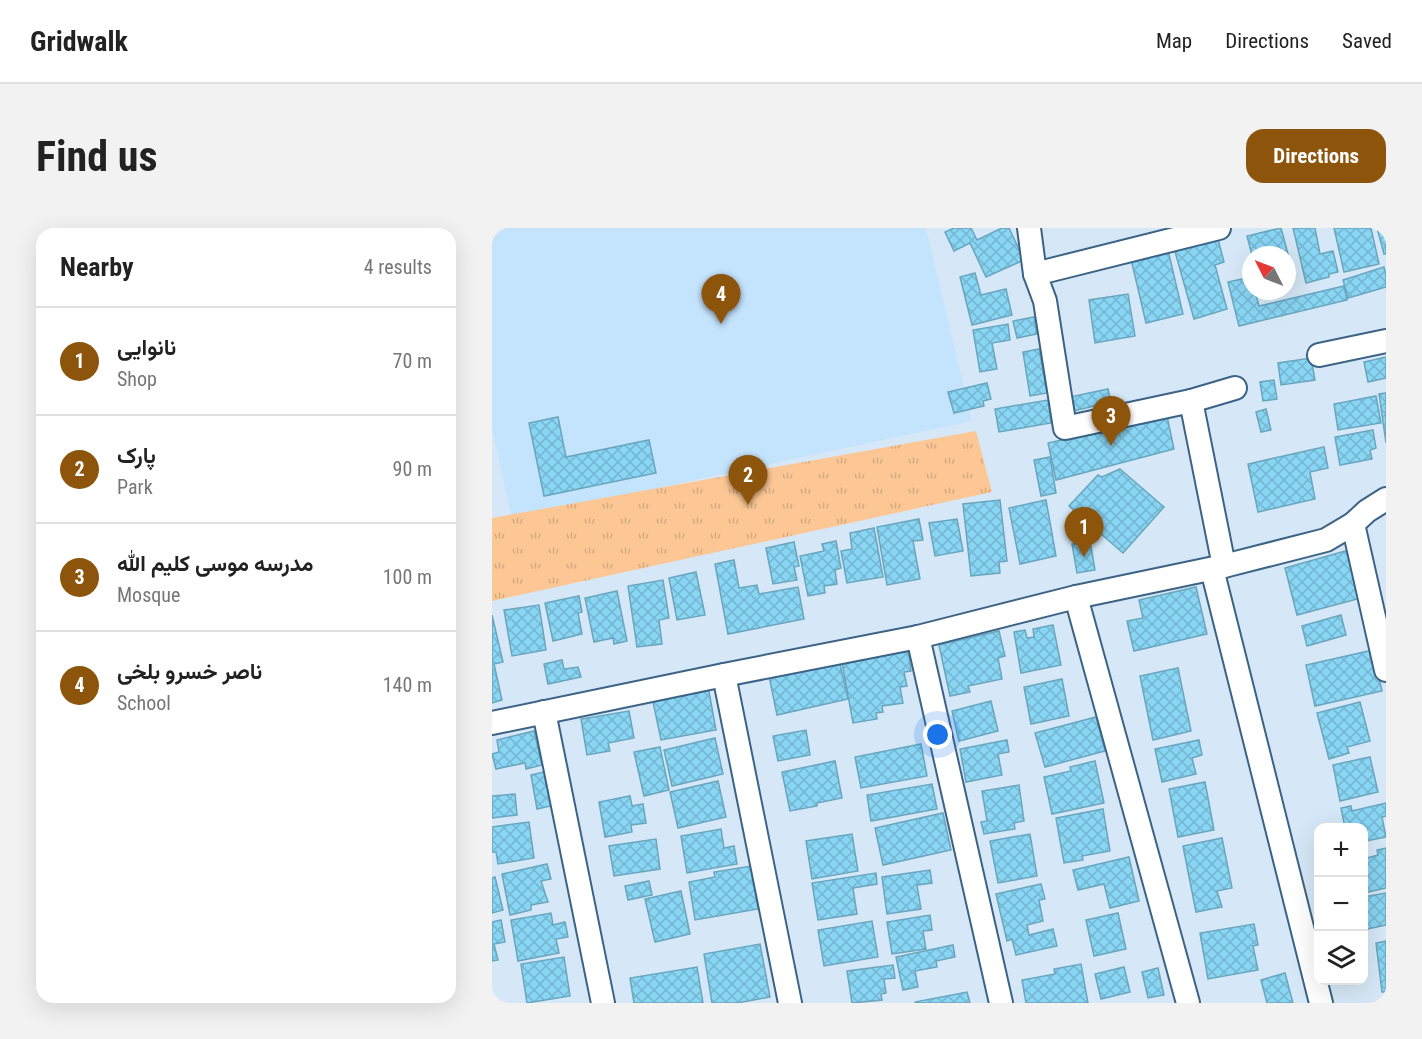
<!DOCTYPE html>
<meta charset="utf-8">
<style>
:root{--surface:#fff;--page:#f2f2f2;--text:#222;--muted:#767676;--line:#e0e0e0;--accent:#8d550c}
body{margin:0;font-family:"Roboto Condensed",Vazirmatn,sans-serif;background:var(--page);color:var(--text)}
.controls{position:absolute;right:18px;bottom:18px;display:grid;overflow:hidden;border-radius:12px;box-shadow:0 6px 24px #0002}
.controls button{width:54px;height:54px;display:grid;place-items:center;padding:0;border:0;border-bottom:2px solid var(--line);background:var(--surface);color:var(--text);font:30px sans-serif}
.compass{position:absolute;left:750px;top:18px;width:54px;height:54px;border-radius:50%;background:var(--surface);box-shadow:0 6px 24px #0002;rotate:312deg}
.you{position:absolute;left:446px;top:507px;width:21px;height:21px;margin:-15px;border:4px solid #fff;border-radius:50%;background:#1a73e8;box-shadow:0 0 0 9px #1a73e833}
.badge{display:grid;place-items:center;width:39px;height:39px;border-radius:50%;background:var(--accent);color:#fff;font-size:20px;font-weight:700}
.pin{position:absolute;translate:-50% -50px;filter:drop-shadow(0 2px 3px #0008)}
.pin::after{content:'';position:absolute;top:32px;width:21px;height:18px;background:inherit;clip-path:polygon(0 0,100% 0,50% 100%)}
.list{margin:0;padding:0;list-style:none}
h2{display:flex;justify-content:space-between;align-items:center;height:78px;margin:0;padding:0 24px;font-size:26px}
h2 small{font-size:20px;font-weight:400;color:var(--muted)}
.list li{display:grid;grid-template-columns:39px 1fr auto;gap:18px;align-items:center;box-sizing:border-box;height:108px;padding:0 24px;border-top:2px solid var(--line)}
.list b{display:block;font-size:22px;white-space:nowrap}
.list p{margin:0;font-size:20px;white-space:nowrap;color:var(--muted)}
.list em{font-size:20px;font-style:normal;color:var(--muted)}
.icon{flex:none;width:33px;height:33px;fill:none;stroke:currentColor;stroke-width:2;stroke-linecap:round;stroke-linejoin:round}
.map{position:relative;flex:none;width:894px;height:775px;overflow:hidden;border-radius:18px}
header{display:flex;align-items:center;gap:36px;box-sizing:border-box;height:84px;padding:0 30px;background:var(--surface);border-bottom:2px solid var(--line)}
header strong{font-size:28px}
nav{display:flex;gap:33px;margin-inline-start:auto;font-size:21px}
.intro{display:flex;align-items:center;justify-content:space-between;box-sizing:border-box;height:144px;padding:0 36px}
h1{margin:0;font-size:42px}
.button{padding:15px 27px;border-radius:18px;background:var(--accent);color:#fff;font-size:21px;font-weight:700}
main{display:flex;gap:36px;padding:0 36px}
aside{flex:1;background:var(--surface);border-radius:18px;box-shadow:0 6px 24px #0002}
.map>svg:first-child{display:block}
.built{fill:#c4e3fd}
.grass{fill:url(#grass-tufts)}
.building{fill:url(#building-cross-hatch);stroke:#69a6bd;stroke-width:1.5}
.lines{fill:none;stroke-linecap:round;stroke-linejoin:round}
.street-casing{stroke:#3b6385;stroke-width:26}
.street{stroke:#fff;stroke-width:22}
</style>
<header>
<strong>Gridwalk</strong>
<nav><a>Map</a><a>Directions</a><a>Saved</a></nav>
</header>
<div class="intro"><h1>Find us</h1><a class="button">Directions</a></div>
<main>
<aside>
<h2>Nearby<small>4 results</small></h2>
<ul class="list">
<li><span class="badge">1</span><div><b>نانوایی</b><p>Shop</p></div><em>70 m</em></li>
<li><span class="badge">2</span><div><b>پارک</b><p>Park</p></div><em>90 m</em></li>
<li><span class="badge">3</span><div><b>مدرسه موسی کلیم الله</b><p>Mosque</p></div><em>100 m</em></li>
<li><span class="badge">4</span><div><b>ناصر خسرو بلخی</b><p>School</p></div><em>140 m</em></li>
</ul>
</aside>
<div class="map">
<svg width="894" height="775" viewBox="0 0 894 775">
<defs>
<pattern id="grass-tufts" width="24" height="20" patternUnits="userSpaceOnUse" patternTransform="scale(1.5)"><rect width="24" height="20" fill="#fcc794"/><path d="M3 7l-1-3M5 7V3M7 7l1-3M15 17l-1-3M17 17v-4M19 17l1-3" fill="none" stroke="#d6aa7f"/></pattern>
<pattern id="building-cross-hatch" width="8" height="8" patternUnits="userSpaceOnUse" patternTransform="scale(1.5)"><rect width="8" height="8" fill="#88d5f4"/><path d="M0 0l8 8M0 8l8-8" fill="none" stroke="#74b6d1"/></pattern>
</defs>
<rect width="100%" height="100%" fill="#d6e8f7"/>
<!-- built -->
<polygon class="built" points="0,0 434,0 480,193 20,291 0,200"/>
<!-- grass -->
<polygon class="grass" points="484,203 500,264 0,373 0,290"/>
<!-- building -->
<g class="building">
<polygon points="462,0 479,0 485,12 510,0 517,0 532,32 494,49 478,15 462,23 453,4"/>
<polygon points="789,0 799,37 795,38 795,27 760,27 755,8"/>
<polygon points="801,0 823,0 828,26 841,23 846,44 837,46 837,49 814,55"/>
<polygon points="842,0 879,0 887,36 852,44"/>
<polygon points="885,0 894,0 894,26 892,26"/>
<polygon points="725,7 732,34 723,37 735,81 702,91 682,20"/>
<polygon points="676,22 691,86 654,95 639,31"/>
<polygon points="892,39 894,47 894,59 856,70 851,52"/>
<polygon points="483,45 489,67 514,61 520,87 480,97 468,49"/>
<polygon points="759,49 759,63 763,63 767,78 852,58 855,72 747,98 736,54"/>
<polygon points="636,66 643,108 603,115 597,72"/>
<polygon points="542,89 545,106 525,110 521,93"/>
<polygon points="516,96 518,112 500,115 505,141 488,144 481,102"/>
<polygon points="547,121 555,165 538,168 531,124"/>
<polygon points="894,129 894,150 876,154 872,134"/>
<polygon points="819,130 823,152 789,157 786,135"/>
<polygon points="782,152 785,171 771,173 768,154"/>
<polygon points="495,155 499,171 491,173 492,178 462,185 456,164"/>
<polygon points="616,161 619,174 581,183 578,169"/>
<polygon points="894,165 894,215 887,166"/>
<polygon points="884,168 889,195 846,202 842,176"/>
<polygon points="556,172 559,195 507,204 503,181"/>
<polygon points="774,181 779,202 769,204 764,184"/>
<polygon points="675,188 682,221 564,252 556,215"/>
<polygon points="66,189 74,229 157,212 164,245 52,268 37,195"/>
<polygon points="881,202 884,220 878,222 880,231 848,237 843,209"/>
<polygon points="832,219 836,240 818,244 823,271 766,284 756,236"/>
<polygon points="558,229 564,265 549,268 542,232"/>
<polygon points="628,241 672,279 631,325 577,278 606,247 610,249"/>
<polygon points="508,272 515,333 507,334 508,345 479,348 471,276"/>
<polygon points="554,272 564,328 528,336 517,280"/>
<polygon points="427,291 431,312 421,313 428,351 395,357 385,299"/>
<polygon points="465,291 471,323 443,328 437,295"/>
<polygon points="382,300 391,349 355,355 349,323 360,321 358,305"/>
<polygon points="344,313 349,340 343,342 345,356 332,358 333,365 316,368 308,328 332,323 330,316"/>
<polygon points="598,313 603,342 585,345 580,316"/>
<polygon points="302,314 307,338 302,339 305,352 281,356 274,320"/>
<polygon points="857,322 869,370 805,387 793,340"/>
<polygon points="242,332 247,360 265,357 267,366 306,359 312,391 236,406 223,336"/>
<polygon points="204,344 213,387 185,392 177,350"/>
<polygon points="171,352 177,390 167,392 170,416 145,419 136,358"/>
<polygon points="704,359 715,406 642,423 635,393 651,390 647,372"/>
<polygon points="125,363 135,413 122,416 121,410 102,414 93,370"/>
<polygon points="87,368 90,384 86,385 90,406 61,413 53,375"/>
<polygon points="47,377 54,422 20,428 12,382"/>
<polygon points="0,387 11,434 2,436 10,472 0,475"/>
<polygon points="849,387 854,407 815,418 810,398"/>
<polygon points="561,397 569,437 529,445 522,404 533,402 535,410 542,409 541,401"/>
<polygon points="507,403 513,428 506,430 510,451 476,458 478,464 458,468 447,417"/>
<polygon points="416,422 419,443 412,444 415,458 408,459 411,475 390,478 391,484 384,485 385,491 361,495 350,435 370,432 369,428"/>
<polygon points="881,422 890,463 823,478 814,437"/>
<polygon points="346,428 356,471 285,487 276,443"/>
<polygon points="70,432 72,441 86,439 89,449 56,456 52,436"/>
<polygon points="686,440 699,503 661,512 648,448"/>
<polygon points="570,451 577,488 539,496 532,459"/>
<polygon points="216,458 224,502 169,512 160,469"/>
<polygon points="499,473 506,503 467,513 460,483"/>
<polygon points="868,474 878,513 855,519 857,525 837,531 825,485"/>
<polygon points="137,483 142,510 116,515 118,523 95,527 89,491"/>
<polygon points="604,489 613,523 553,539 543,505"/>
<polygon points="314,502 318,527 286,533 281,508"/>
<polygon points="42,503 50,537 34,541 33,535 4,541 0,526 7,524 5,512"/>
<polygon points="223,510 231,546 180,558 172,522"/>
<polygon points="515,512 517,524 506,526 510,547 474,554 468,521"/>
<polygon points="707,512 710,527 700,530 704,546 670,554 663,521"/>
<polygon points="429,516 435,548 369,560 363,529"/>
<polygon points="168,519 177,562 152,568 142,524"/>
<polygon points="878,529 886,564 848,573 841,537"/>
<polygon points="343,533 350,570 325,575 325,578 298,583 290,544"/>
<polygon points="603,533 612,575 560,586 552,549 579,543 578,539"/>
<polygon points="56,543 63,577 45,581 39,547"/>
<polygon points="226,553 234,589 186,600 178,564"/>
<polygon points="713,554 722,602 686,609 677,561"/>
<polygon points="440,556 445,581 379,593 375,567"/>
<polygon points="527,557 532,593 522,595 523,601 492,606 489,594 495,593 490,563"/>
<polygon points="23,566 25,587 0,590 0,568"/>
<polygon points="138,568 140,578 151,576 154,595 139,597 140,604 113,609 107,574"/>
<polygon points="894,575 894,588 890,589 894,609 874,613 875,616 872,617 872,600 853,600 849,580 859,578 860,583"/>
<polygon points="611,581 618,623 590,628 591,632 572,635 564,590"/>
<polygon points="451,585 459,622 391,637 383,600"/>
<polygon points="37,594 42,630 6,636 4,624 0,624 0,599"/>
<polygon points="229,601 232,620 242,618 245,636 195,645 189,608"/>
<polygon points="360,606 366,643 320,651 314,613"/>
<polygon points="538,606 545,648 506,655 498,613"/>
<polygon points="730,610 740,660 725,663 730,679 704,684 691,618"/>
<polygon points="164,611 168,641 122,648 117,618"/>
<polygon points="894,620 894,660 872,665 872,623 874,623 875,630 886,627 885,622"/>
<polygon points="637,629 647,673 618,680 612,656 586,662 581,642"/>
<polygon points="55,636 59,651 49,653 56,674 39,677 39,682 18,687 10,646"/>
<polygon points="259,638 266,681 203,692 197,654 223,649 222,644"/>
<polygon points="438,642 440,655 425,657 429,681 395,686 390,649"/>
<polygon points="384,645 385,656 361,660 365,686 326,692 320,655"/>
<polygon points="3,649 11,682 0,685 0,650"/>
<polygon points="157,653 160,667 136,672 133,658"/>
<polygon points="549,656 553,671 547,672 551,693 535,697 537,707 561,701 565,718 524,727 520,711 515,713 504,666"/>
<polygon points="189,663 198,706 163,714 153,671"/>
<polygon points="894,665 894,697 875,701 872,679 872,669"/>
<polygon points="59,685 61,697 73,694 76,709 64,711 67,725 26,733 19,692"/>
<polygon points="626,685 634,721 602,728 594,692"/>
<polygon points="438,687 440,702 431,703 434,721 400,726 395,694"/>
<polygon points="9,692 13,714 2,716 6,732 0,733 0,694"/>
<polygon points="380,693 386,729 332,738 326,702"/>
<polygon points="762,696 766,717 761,718 766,742 716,751 708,705"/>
<polygon points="894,713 894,764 890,764 884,715"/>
<polygon points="268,716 278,769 245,775 220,775 212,726"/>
<polygon points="461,717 463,729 444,733 445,739 423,743 426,759 411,762 404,729"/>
<polygon points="72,729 78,768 35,775 29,736"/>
<polygon points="589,736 596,775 534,775 530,752 563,746 562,741"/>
<polygon points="401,737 403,750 392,751 394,765 389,766 390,772 360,775 355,743"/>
<polygon points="205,739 211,775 142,775 138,750"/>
<polygon points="632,739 638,764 609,771 603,746"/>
<polygon points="666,740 672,767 656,770 650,744"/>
<polygon points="793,745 801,775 775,775 769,752"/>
<polygon points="475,764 478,775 423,775 423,774"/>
</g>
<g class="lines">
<!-- street casing -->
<g class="street-casing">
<g id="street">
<polyline points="537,0 543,46"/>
<polyline points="727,0 543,46 553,73 573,200 699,173 743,160"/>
<polyline points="827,127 894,113"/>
<polyline points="699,173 732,338"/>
<polyline points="861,296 894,442"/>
<polyline points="720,341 829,775"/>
<polyline points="584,369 696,775"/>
<polyline points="426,409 509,775"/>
<polyline points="232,447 298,775"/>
<polyline points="52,484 111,775"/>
<polyline points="0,495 232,447 426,409 584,369 732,338 834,312 861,296 875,283 894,271"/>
</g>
</g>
<!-- street -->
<use href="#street" class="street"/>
</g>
</svg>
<div class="controls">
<button>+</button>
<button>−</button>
<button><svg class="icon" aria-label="layers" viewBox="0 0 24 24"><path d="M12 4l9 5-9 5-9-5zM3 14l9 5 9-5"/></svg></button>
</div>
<svg class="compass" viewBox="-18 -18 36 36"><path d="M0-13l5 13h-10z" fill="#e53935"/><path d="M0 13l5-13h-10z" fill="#767676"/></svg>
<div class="you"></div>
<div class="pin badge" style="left:592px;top:329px">1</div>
<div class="pin badge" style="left:256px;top:277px">2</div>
<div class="pin badge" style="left:619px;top:218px">3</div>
<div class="pin badge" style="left:229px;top:96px">4</div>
</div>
</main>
